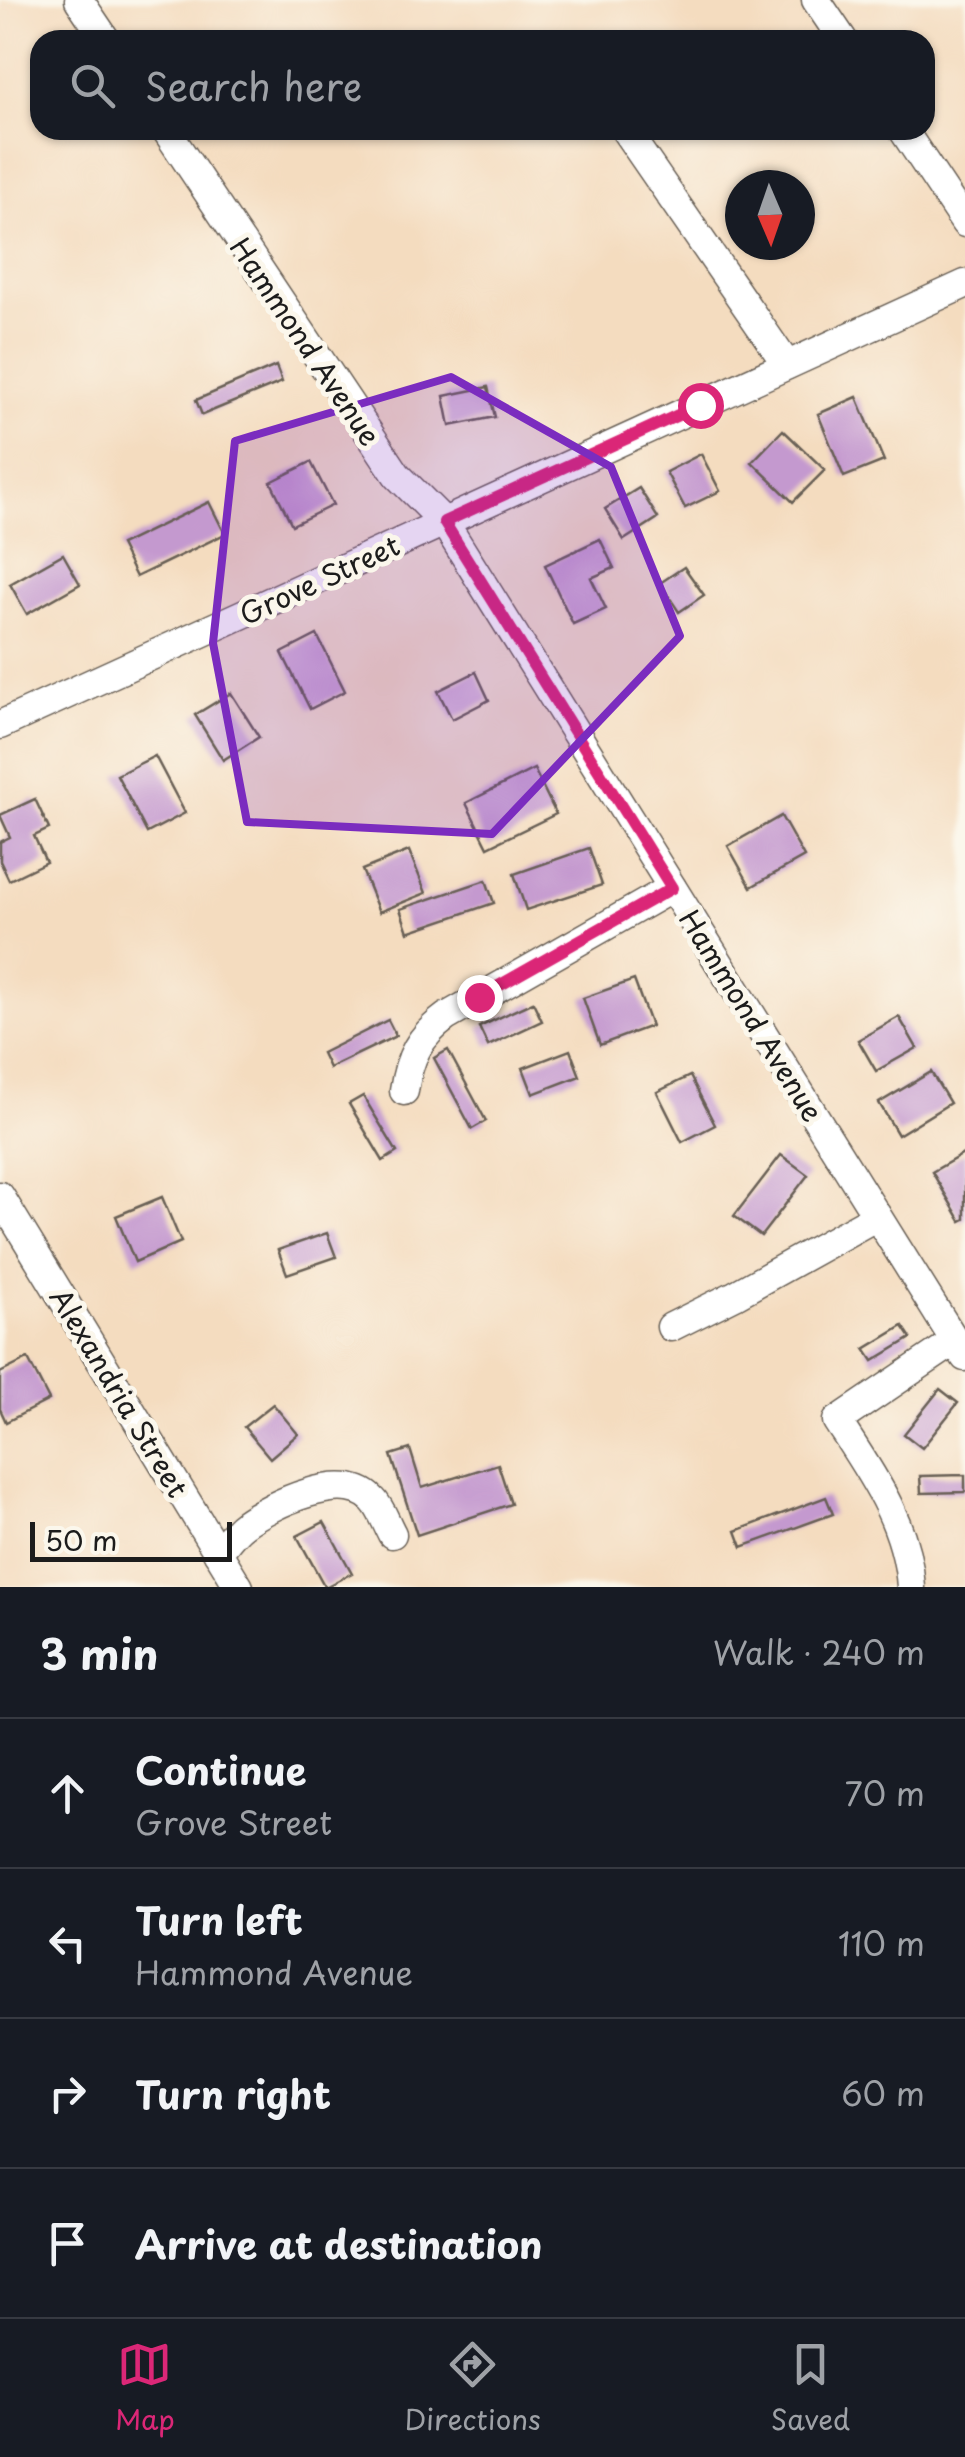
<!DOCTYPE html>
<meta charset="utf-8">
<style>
:root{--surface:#171b24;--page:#20242c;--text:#f1f3f6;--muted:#9ea1a6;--line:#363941;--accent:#db2777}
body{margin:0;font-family:"Playpen Sans",sans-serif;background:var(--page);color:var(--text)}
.compass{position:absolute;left:725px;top:170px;width:90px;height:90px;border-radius:50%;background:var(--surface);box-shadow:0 2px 8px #0004;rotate:178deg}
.scale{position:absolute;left:30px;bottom:25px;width:202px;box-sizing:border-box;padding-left:10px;border:5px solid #1c1c1c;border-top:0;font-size:28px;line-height:35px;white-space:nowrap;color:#1c1c1c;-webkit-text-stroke:8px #fbf7ec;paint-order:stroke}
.stop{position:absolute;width:30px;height:30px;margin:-22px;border:8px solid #db2777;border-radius:50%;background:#fff}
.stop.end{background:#db2777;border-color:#fff;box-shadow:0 2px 10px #0008}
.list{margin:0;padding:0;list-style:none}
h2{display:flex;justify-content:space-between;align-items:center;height:130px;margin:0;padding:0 40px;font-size:42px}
h2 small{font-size:32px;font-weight:400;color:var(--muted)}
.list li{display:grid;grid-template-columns:65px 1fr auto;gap:30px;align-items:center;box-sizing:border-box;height:150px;padding:0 40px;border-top:2px solid var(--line)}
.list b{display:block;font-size:38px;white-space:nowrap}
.list p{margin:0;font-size:32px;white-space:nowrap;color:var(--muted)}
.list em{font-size:32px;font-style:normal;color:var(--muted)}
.icon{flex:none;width:55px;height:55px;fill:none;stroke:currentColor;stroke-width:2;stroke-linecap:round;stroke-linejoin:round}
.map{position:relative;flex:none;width:965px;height:1587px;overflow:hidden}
.search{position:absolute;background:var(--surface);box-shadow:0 2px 8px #0004;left:30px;right:30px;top:30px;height:110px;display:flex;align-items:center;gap:25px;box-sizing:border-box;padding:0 35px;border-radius:30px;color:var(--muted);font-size:38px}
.sheet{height:730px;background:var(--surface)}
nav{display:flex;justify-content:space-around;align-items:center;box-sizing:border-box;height:140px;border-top:2px solid var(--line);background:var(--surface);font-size:28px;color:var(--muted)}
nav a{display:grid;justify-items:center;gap:5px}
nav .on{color:var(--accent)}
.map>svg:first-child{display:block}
.building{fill:#c499cf}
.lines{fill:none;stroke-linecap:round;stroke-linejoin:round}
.minor-casing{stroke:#685f55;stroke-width:31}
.minor{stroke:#fff;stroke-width:28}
.route{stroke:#db2777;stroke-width:12}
.marked{fill:#7b2cbf;fill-opacity:0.2;stroke:#7b2cbf;stroke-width:8;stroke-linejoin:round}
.labels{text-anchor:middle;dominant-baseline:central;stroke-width:10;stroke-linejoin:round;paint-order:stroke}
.street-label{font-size:28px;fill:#1c1c1c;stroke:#fbf7ec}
</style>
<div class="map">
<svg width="965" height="1587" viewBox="0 0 965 1587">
<rect width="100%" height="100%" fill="#fbf7ec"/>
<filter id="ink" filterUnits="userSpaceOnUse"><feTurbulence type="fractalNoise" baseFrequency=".01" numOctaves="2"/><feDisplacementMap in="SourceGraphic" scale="20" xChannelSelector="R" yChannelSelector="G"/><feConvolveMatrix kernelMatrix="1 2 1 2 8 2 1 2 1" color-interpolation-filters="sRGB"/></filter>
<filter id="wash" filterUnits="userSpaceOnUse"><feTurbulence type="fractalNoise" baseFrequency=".0048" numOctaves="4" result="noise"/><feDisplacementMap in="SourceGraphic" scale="40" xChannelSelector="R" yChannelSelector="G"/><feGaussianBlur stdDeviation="2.25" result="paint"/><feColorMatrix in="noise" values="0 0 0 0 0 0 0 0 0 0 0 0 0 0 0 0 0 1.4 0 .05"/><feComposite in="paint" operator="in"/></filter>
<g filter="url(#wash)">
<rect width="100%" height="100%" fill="#f4dcbf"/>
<g id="blocks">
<!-- building -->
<g class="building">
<polygon points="276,366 282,382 202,415 196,400"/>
<polygon points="488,387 495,417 450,426 444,396"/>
<polygon points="857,397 884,461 844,477 818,414"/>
<polygon points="783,430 825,470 793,502 752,462"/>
<polygon points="701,454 720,491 685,508 666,472"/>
<polygon points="311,462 333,505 292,525 271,482"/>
<polygon points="639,488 658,518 624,540 605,509"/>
<polygon points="209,502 225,534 136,577 120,545"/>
<polygon points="600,539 614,568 591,578 606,609 573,624 545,565"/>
<polygon points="63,554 80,584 27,614 10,584"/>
<polygon points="684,567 704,595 679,612 660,583"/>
<polygon points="317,635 345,691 310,709 282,653"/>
<polygon points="476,672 489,700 452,719 438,691"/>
<polygon points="231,693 259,737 223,760 195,715"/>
<polygon points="155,756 185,813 147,833 117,775"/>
<polygon points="534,769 556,814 488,847 466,803"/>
<polygon points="35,799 49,829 34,836 46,862 9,880 0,861 0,842 10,837 0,815"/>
<polygon points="781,816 804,857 751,887 728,846"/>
<polygon points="589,848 602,885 526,910 514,874"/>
<polygon points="409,851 426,893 379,912 362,870"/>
<polygon points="486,880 494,903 408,932 400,909"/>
<polygon points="634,980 651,1026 600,1045 583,998"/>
<polygon points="533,1002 542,1021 488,1046 479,1027"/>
<polygon points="899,1017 917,1048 876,1071 858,1040"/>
<polygon points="388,1020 396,1036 329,1068 322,1053"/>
<polygon points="448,1050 486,1121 472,1129 434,1058"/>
<polygon points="570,1050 580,1076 533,1094 523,1068"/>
<polygon points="931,1072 950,1103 898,1135 879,1103"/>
<polygon points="690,1076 715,1125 682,1142 657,1092"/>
<polygon points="363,1096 397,1152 383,1161 349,1104"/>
<polygon points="965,1153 965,1219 961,1221 932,1172"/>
<polygon points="781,1155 808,1175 761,1236 734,1216"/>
<polygon points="162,1197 181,1242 135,1262 116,1216"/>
<polygon points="327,1233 336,1257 287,1274 278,1250"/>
<polygon points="903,1326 911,1338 873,1361 865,1349"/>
<polygon points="28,1359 49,1400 6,1422 0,1409 0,1373"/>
<polygon points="940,1389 958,1403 922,1448 904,1434"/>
<polygon points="273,1404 298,1434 270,1458 244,1427"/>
<polygon points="410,1449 422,1488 498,1464 511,1504 417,1535 391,1455"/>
<polygon points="965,1475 965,1492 921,1493 920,1476"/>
<polygon points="826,1497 833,1514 742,1547 736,1531"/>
<polygon points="324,1522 352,1573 325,1587 297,1536"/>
</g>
</g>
</g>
<g filter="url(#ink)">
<use href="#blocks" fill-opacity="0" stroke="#685f55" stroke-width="2.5"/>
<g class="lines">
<!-- minor casing -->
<g class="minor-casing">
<g id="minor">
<polyline points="79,0 106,40"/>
<polyline points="816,0 843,40"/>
<polyline points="166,130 397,475 444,522 965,1357"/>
<polyline points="625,130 787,365"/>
<polyline points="903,130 965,223"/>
<polyline points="0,725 965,284"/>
<path d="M404,1091C409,1057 419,1037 446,1017L672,888"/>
<polyline points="0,1196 239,1587"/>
<polyline points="671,1327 735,1295 877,1216"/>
<path d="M218,1553C226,1543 234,1531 244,1524C272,1504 344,1469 373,1500C381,1508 386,1523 392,1534"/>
<path d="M911,1587C907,1523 871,1473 837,1421L955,1341"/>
</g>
</g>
<!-- minor -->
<use href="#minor" class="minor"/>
</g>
</g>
<g class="lines" filter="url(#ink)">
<!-- route -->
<polyline class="route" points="479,997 672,888 444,522 700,405"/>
</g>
<!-- marked area -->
<path class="marked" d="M451,377L611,467L680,636L492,834L247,822L213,643L235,441Z"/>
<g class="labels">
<!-- street labels -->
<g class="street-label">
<text transform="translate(306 341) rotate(56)">Hammond Avenue</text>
<text transform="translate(319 579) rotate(-25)">Grove Street</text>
<text transform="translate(752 1015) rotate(58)">Hammond Avenue</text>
<text transform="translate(120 1392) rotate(59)">Alexandria Street</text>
</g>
</g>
</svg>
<svg class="compass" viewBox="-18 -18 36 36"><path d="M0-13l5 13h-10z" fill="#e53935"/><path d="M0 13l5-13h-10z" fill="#9ea1a6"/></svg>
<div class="scale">50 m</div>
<div class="stop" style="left:700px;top:405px"></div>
<div class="stop end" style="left:479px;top:997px"></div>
<div class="search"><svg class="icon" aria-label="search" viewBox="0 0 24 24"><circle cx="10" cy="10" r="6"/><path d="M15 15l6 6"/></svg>Search here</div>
</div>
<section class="sheet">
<h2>3 min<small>Walk · 240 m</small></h2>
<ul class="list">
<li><svg class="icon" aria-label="ahead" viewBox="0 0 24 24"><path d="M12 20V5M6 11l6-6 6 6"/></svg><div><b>Continue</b><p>Grove Street</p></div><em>70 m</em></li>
<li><svg class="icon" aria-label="left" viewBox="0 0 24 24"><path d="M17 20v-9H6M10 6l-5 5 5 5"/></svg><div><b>Turn left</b><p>Hammond Avenue</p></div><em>110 m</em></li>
<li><svg class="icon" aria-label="right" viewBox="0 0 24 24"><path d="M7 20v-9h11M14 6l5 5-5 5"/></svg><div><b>Turn right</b></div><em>60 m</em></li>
<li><svg class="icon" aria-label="arrive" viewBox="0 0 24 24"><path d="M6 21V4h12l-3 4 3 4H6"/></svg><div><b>Arrive at destination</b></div></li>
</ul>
</section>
<nav>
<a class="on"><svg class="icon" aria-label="map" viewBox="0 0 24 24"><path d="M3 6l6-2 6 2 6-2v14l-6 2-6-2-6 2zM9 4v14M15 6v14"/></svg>Map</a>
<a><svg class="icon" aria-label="directions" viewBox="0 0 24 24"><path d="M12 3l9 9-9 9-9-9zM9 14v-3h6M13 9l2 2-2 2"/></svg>Directions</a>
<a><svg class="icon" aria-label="saved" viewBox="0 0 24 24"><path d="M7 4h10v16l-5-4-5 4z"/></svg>Saved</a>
</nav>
